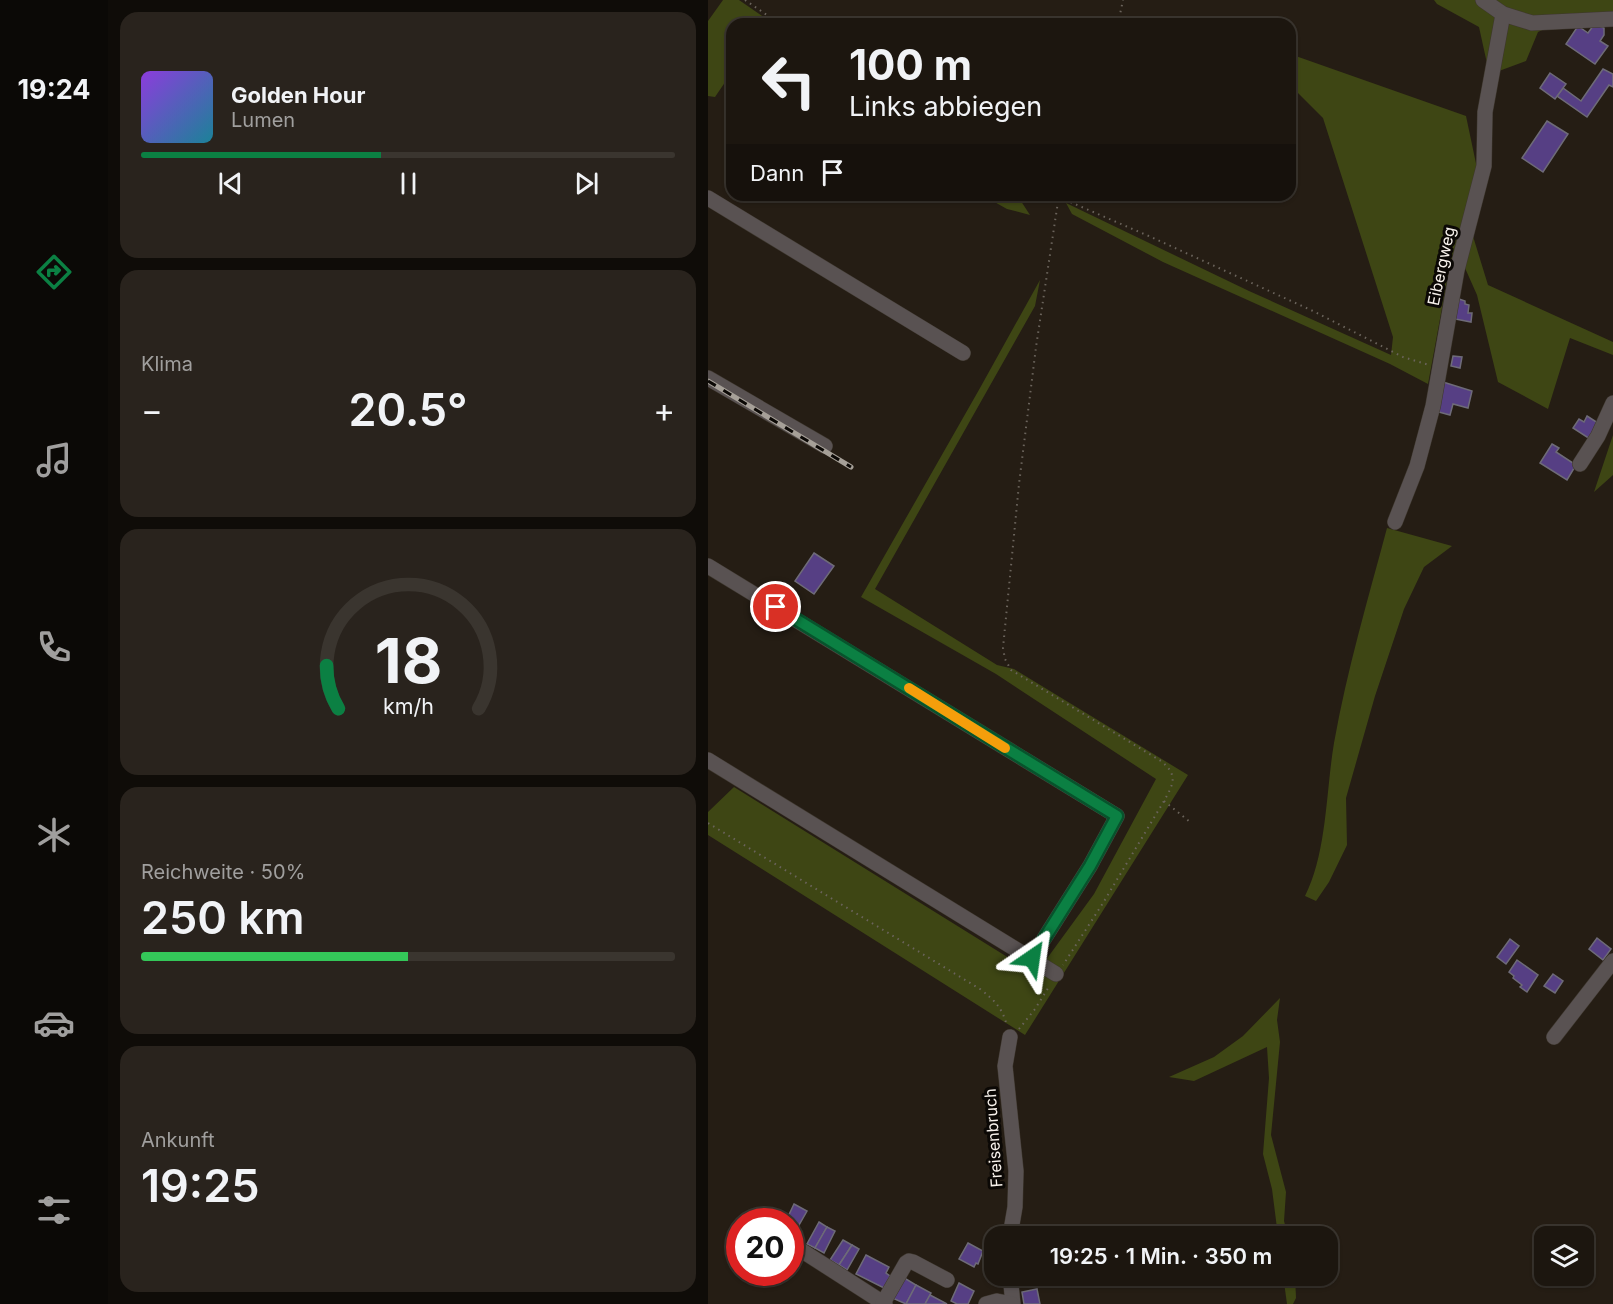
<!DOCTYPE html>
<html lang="de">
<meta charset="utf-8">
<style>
:root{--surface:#1c160f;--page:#29231d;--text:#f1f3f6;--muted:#a09f9e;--line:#3a352f;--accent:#0b8043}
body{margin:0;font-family:Inter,sans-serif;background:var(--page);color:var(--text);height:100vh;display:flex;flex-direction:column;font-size:22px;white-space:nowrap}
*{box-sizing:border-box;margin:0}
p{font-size:20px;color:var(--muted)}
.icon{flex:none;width:33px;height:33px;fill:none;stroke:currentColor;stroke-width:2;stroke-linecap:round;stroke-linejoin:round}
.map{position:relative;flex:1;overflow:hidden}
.details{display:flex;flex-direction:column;gap:12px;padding:12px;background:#0f0c08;width:600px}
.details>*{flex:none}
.top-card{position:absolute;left:18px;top:18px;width:570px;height:183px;border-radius:18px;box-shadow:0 2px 4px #0004,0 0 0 2px var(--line);background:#1c160f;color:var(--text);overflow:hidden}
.tools{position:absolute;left:826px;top:1226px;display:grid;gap:12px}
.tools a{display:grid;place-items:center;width:60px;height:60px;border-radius:12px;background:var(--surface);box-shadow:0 2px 4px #0004,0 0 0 2px var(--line);font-size:30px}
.speed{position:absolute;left:18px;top:1208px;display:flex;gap:12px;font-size:30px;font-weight:700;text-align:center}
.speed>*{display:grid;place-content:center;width:78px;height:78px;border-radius:50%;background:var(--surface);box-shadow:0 2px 4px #0004,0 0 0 2px var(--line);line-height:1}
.speed .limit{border:9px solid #d22;background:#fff;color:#111}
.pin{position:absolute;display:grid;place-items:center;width:51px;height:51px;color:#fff;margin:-26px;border:3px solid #fff;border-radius:50%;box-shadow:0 2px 6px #0007}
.me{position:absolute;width:66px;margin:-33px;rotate:32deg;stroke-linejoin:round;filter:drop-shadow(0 0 4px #0008)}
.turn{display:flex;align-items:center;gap:21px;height:126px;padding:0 24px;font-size:27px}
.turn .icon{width:78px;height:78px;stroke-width:2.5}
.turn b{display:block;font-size:42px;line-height:51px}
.then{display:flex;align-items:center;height:57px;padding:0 24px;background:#0003;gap:12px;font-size:22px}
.big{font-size:45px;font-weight:600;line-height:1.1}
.details .tile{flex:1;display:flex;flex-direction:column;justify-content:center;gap:9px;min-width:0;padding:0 21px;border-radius:18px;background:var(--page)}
.details .dial{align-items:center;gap:0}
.dial svg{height:156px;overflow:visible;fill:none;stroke:var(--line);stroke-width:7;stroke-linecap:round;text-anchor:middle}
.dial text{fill:var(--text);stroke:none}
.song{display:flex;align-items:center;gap:18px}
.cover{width:72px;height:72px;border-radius:9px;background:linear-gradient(135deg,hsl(270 70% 55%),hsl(190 70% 35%))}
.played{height:6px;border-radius:3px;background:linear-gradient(90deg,var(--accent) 45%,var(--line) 45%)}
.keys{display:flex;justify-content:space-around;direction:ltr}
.heat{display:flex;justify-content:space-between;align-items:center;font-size:33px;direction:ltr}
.charge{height:9px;border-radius:4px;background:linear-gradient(90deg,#34c759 50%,var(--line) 0)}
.trip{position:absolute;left:276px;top:1226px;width:354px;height:60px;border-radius:18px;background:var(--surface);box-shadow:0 2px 4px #0004,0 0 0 2px var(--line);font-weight:600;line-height:60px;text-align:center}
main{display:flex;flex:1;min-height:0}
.tabs{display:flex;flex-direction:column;width:108px;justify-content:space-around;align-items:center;background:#0b0906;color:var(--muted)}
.tabs .icon{width:42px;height:42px}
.tabs .active{color:var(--accent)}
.tabs b{font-size:27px;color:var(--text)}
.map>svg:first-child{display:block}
.green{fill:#3e4614}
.building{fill:#563f84;stroke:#6e6b78;stroke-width:1.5}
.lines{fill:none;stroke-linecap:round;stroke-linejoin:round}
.minor-casing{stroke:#3e372e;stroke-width:16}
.path{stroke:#6b645c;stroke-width:2;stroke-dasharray:1.5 4.5;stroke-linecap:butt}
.minor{stroke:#595252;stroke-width:15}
.rail-casing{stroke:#a6a098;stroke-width:5}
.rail{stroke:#0b0805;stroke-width:3;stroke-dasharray:9;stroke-linecap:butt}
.route-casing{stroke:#07532c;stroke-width:15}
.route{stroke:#0b8043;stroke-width:10}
.slow{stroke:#f59e0b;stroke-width:10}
.labels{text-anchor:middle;stroke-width:6;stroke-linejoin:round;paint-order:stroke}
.street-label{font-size:16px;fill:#f8f2ec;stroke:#0b0805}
</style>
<main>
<nav class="tabs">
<b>19:24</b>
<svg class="icon active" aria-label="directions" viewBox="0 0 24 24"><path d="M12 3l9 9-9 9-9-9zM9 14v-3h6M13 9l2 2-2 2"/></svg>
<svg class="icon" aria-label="music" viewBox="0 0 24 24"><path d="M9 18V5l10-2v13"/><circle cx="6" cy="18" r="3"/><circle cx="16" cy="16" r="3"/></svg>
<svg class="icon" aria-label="phone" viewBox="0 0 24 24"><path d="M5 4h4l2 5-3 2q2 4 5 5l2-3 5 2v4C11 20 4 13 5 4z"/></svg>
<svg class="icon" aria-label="climate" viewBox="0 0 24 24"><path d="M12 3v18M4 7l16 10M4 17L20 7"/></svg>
<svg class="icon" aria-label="car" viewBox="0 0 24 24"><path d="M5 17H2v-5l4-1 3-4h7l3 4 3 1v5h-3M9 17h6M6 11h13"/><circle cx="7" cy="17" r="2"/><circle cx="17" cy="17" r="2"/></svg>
<svg class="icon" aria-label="filters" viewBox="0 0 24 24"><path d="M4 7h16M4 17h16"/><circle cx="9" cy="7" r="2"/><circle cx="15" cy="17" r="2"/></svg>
</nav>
<section class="details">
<div class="tile">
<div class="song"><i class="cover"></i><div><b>Golden Hour</b><p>Lumen</p></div></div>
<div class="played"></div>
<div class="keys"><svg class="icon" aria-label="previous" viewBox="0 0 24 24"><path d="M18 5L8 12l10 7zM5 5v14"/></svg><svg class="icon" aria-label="pause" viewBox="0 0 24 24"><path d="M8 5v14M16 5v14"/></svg><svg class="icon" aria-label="next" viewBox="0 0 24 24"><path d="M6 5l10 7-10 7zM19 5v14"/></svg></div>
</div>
<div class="tile"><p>Klima</p>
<div class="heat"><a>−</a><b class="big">20.5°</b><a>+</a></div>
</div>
<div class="tile dial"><svg viewBox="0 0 100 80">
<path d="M14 69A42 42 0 1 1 86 69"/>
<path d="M14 69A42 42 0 0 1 8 47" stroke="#0b8043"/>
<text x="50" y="56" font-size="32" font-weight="700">18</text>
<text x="50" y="72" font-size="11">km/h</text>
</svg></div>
<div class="tile"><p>Reichweite · 50%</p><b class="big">250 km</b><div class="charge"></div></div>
<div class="tile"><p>Ankunft</p><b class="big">19:25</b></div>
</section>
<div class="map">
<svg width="905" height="1304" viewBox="0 0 905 1304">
<rect width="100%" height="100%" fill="#251d14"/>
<g class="green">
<path d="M15 0H31L66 24H24V72L7 97 0 96V21Z"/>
<path d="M726 0H905V22H852L830 32 818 61 791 71 780 68 771 27 729 4Z"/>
<path d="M582 54 758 116 770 173 741 270 720 384 682 364 455 262 364 214 358 203 541 291 683 355 685 337 615 118 582 85Z"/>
<path d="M274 195H309L322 215 299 209Z"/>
<path d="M764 233 780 285 905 342V355L862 338 840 409 790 382 769 295 757 268Z"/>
<path d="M332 280 327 306 167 589 289 665 306 669 480 775 317 1035 0 835V812L26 787 309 963 324 979 386 894 448 779 288 674 153 597 272 388Z"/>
<path d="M905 435V475L886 492Z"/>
<path d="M679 528 744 546 716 567 696 609 667 696 638 798 639 845 621 882 608 901 597 896C619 853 618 790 626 743 639 670 660 599 679 528Z"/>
<path d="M572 998 569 1020 572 1042 563 1135 578 1192 576 1221 580 1236H570L564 1189 555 1154 561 1078 559 1047 486 1081 461 1077 506 1057 535 1036Z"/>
<path d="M575 1275H587L588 1298 585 1304H579Z"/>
</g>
<g class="building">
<path d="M870 26 880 33 885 26H891L896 28V35L892 41 900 46 887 64 858 44Z"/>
<path d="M895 69 905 74V87L901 85 879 117 849 96 855 88 873 101Z"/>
<path d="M842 73 858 84 847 99 832 88Z"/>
<path d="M839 121 860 134 835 172 814 158Z"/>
<path d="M751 299 757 301V304L761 305 760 313H764L763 322 747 319Z"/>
<path d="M745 356 754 357 752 368 743 366Z"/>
<path d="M735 382 764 391 760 408 745 404 742 415 727 411Z"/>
<path d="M879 416 893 425 882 439 865 428 871 419 876 422Z"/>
<path d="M844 444 851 448 848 452 868 465 859 480 832 463Z"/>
<path d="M106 553 126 566 106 594 87 581Z"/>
<path d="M889 938 903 949 895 960 881 949Z"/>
<path d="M802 939 811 946 798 964 789 957Z"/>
<path d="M809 960 830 975 819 992 812 987 814 985 805 978 806 976 801 972Z"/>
<path d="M845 974 855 981 847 993 836 986Z"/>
<path d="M86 1204 99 1211 91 1225 79 1219Z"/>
<path d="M79 1219 91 1225 85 1238 82 1237V1221H78Z"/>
<path d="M111 1222 119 1227 107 1248 99 1244Z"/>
<path d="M119 1227 127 1231 116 1253 107 1248Z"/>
<path d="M135 1240 144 1245 131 1265 122 1260Z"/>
<path d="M260 1243 275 1251 270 1264 268 1263 266 1267 251 1259Z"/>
<path d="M144 1245 151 1249 139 1270 131 1265Z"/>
<path d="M158 1255 181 1267 178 1273 182 1276 176 1288 148 1274Z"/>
<path d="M193 1276 208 1285 198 1304 182 1297Z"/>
<path d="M251 1283 266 1291 260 1304H249L243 1301Z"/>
<path d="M208 1285 223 1293 217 1304H198Z"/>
<path d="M329 1289 332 1304H316L314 1292Z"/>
<path d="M222 1295 239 1304H217Z"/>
</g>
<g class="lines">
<g class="minor-casing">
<g id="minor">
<path d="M775 0 795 14 824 23 905 19"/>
<path d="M0 198 255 353"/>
<path d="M0 378 117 446"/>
<path d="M872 464 890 436 905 403"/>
<path d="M687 522 709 466 725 406 749 270 776 166 777 112 795 14"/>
<path d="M0 566 409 816 382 866 324 958"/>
<path d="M0 760 348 974"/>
<path d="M846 1037 905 961"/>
<path d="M302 1236 307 1207 308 1171 297 1066 302 1037"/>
<path d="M96 1252 177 1304"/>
<path d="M302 1275 305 1304"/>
<path d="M175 1303 198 1263 201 1261 205 1262 239 1280"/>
<path d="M278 1304 289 1301 304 1304"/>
</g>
</g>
<g class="path">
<path d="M37 0 72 24"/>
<path d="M410 24 415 0"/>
<path d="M346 195 443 237 605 311 695 357 721 365"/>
<path d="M351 195 328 347 311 484 295 648 297 659 303 670 453 761C470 775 466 783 456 801L395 903 355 965"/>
<path d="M456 801 482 822"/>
<path d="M0 823 272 989C287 1001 294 1007 299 1026"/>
<path d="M311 1029 327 1009 342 985"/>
</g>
<use href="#minor" class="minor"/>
<g class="rail-casing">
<path id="rail" d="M0 381 143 467"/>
</g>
<use href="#rail" class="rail"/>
</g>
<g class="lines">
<g class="route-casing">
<path id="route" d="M68 607 409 816 382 866 324 958"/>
</g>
<use href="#route" class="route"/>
<path class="slow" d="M201 688 297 748"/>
</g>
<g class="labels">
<g class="street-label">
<text transform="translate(733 266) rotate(-78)" y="6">Eibergweg</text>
<text transform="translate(285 1138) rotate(-94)" y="6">Freisenbruch</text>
</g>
</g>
</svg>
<div class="tools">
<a><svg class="icon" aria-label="layers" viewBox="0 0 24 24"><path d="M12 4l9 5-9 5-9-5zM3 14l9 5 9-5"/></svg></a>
</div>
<div class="speed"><div class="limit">20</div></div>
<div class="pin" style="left:68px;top:607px;background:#d93025"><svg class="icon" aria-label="arrive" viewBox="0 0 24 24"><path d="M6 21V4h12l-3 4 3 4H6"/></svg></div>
<svg class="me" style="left:324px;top:958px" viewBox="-20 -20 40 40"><path d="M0-17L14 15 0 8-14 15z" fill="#0b8043" stroke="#fff" stroke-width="4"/></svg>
<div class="trip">19:25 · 1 Min. · 350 m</div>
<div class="top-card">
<div class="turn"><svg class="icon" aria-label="left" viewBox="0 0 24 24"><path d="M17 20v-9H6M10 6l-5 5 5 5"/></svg><div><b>100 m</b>Links abbiegen</div></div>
<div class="then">Dann<svg class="icon" aria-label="arrive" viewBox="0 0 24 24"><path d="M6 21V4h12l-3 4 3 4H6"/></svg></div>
</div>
</div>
</main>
